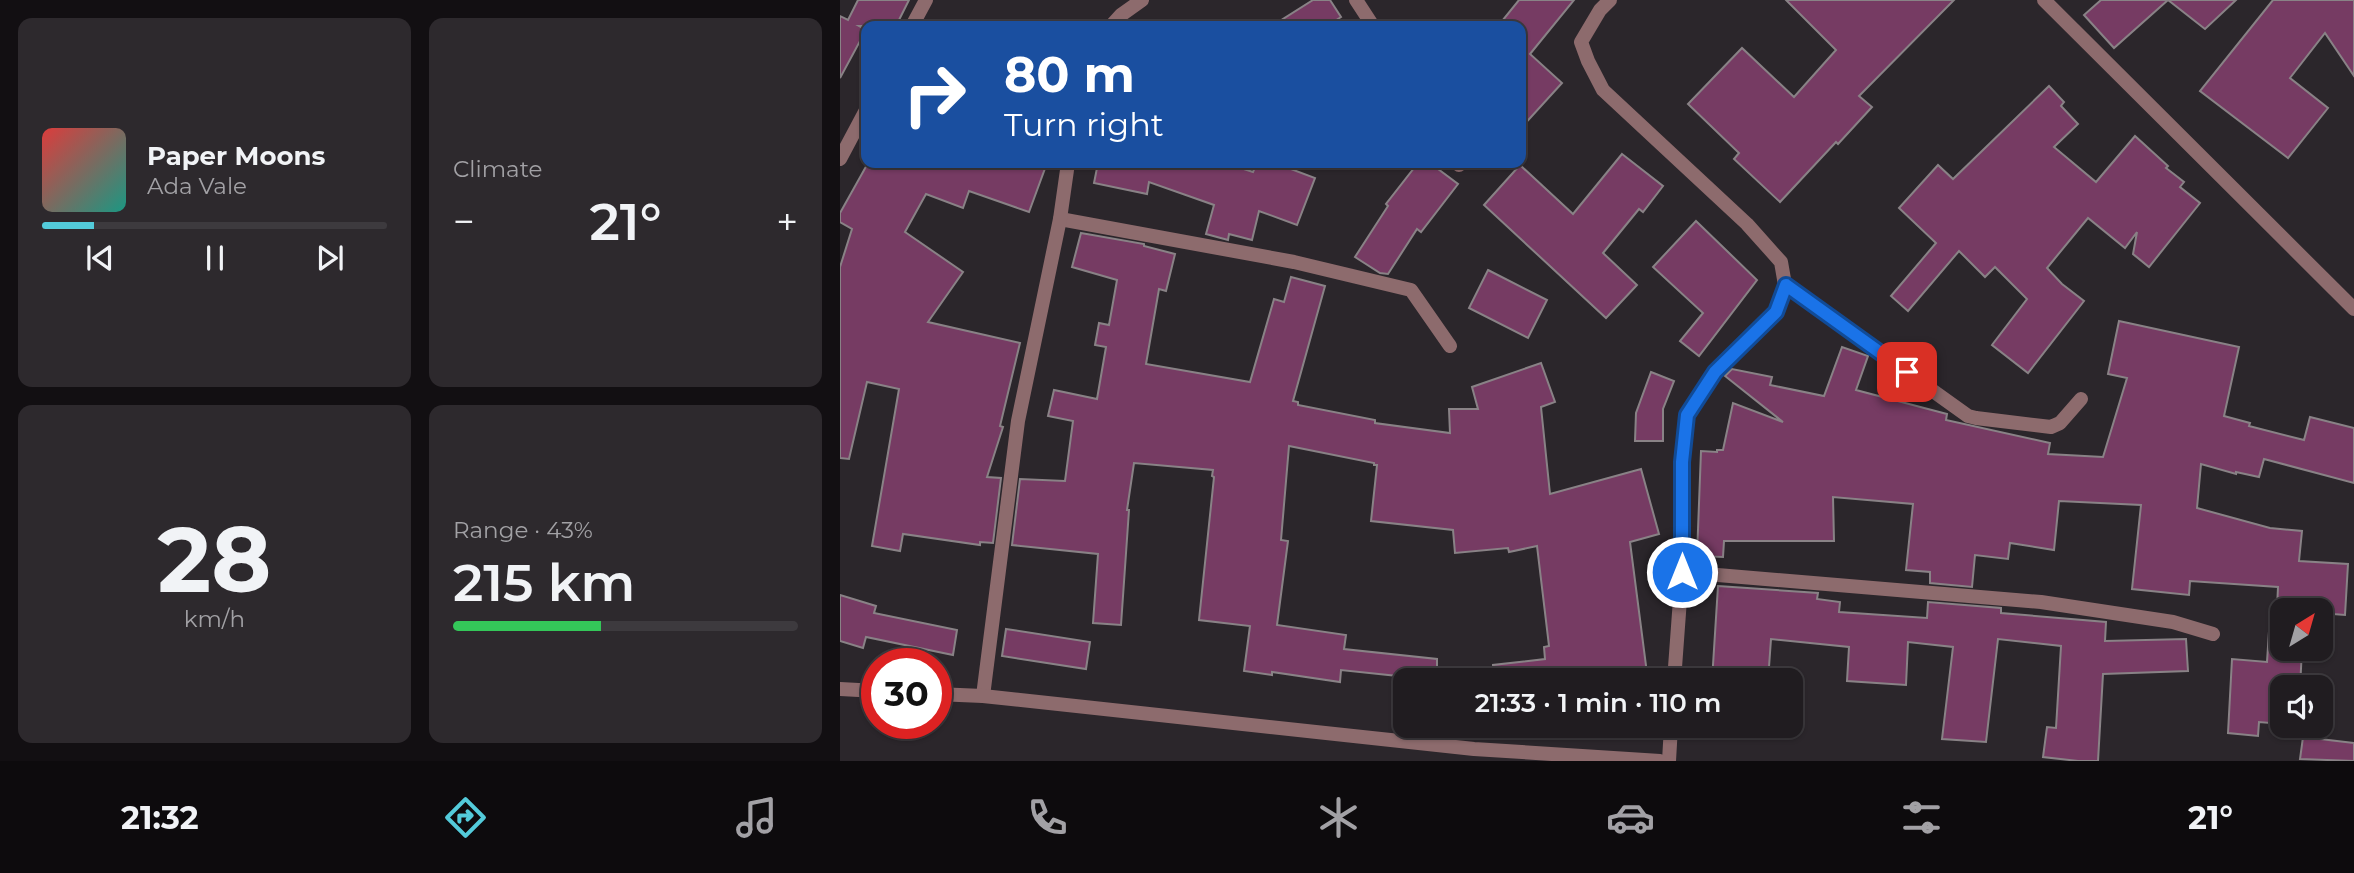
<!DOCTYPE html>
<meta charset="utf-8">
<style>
:root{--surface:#201c20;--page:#2d292d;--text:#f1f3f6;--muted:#a2a1a5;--line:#3d3a3e;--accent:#53cbda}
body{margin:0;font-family:Montserrat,sans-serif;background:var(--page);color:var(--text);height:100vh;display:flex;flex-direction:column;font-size:26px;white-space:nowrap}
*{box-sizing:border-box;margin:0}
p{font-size:23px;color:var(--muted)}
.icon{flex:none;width:38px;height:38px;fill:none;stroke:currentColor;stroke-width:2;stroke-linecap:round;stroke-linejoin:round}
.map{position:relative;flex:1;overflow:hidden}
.panel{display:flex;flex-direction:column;gap:18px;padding:18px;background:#120f12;width:840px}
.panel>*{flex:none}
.top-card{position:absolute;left:21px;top:21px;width:665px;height:147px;border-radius:14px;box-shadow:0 2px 5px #0004,0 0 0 2px var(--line);background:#1a4fa0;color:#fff;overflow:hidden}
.needle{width:46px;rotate:37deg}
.controls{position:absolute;left:1430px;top:598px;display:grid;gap:14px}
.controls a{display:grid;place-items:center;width:63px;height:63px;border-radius:14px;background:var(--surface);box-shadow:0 2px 5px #0004,0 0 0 2px var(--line);font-size:35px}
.speed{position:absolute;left:21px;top:648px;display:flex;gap:14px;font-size:35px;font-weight:700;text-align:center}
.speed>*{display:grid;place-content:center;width:91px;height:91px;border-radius:50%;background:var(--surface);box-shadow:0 2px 5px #0004,0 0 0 2px var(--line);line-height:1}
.speed .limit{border:10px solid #d22;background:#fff;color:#111}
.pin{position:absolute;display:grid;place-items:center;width:60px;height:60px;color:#fff;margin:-30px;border-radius:14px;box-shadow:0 4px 10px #0006}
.me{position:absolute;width:77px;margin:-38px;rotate:0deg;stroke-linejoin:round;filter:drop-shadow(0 0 5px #0008)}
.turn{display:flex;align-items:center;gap:24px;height:147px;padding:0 28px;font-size:32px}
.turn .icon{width:91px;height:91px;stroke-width:2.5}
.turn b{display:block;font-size:49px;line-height:60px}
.big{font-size:52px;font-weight:600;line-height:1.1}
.panel .widget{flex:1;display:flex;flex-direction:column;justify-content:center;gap:10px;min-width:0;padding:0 24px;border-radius:14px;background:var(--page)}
.panel .dial{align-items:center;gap:0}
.dial b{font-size:91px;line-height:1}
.song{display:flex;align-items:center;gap:21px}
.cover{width:84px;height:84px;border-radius:10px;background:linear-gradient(135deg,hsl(0 70% 55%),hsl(170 70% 35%))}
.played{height:7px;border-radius:4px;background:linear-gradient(90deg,var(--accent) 15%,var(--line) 15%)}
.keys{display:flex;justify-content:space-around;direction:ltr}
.heat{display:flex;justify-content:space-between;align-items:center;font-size:38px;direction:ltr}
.charge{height:10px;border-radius:5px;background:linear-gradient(90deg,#34c759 43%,var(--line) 0)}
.panel .tiles{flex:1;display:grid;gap:18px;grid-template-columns:repeat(2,1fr)}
.trip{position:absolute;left:553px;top:668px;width:410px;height:70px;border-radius:14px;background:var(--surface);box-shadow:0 2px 5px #0004,0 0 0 2px var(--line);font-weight:600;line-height:70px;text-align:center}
.tab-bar{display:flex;height:112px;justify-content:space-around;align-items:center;background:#0d0b0d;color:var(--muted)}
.tab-bar .icon{width:49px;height:49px}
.tab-bar .active{color:var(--accent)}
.tab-bar b{font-size:32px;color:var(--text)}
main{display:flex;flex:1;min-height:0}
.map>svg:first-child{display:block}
.building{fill:#763b63;stroke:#898286;stroke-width:2}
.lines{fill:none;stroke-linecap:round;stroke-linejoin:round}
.minor{stroke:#8d6b6d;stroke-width:14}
.tertiary{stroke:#8d6b6d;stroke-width:14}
.route-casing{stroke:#114b97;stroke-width:18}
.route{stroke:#1a73e8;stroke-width:12}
</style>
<main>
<section class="panel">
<div class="tiles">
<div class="widget">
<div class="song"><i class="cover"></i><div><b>Paper Moons</b><p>Ada Vale</p></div></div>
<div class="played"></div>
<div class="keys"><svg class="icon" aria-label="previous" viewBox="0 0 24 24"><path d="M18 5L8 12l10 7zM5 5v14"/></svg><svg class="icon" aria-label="pause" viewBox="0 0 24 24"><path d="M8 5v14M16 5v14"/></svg><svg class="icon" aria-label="next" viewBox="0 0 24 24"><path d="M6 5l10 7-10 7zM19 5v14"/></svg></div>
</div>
<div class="widget"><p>Climate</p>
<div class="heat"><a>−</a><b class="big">21°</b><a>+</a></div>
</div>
<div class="widget dial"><b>28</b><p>km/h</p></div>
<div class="widget"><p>Range · 43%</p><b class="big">215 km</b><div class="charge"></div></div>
</div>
</section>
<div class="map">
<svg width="1514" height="761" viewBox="0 0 1514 761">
<rect width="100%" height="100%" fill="#2b262b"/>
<g class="building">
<path d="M18 0H69L56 26H19L26 30 0 78V16L8 20Z"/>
<path d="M473 0H490L501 17 487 26H432Z"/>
<path d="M679 0H734L690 54 722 83 681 128V26H658Z"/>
<path d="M946 0H1114L1019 96 1032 107 998 144 996 142 940 202 894 159 899 153 848 104 902 48 954 97 996 50Z"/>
<path d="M1261 0H1396L1365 29 1328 0 1274 48 1244 15Z"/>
<path d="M1433 0H1514V76L1485 33 1450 78 1488 108 1448 158 1360 91Z"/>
<path d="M1209 86 1224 102 1221 106 1238 124 1214 147 1256 182 1295 136 1328 166 1326 168 1344 182 1340 187 1360 203 1309 267 1293 254 1297 232 1285 248 1248 218 1207 268 1222 284 1244 301 1188 373 1152 345 1187 299 1155 267 1145 277 1119 251 1068 311 1051 296 1096 243 1059 208 1098 165 1113 179Z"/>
<path d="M782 154 823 186 803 212 799 209 763 253 797 285 766 318 644 205 680 165 733 214Z"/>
<path d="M28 163H207L189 212 129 191 123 208 86 194 65 232 123 272 88 322 180 343 160 426 163 427 147 477 161 478 153 543 140 542V545L63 534 60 551 32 546 59 389 27 382 9 459 0 458V267L12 229 0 222V213Z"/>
<path d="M258 163H385L413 172 417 163H435L475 178 457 225 419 211 412 240 389 234 388 240 366 234 374 205 309 182 307 194 254 183Z"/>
<path d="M578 163H590L618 184 581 232 577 229 548 274 540 273 515 257 548 206 546 204Z"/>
<path d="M856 221 917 280 859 356 840 341 863 313 813 267Z"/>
<path d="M241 233 304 244V246L335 254 326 291 319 289 306 364 410 382 434 299 444 302 451 277 485 286 453 401 458 402V405L535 420V423L610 433 609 409H638L632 387 701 363 715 402 701 407 710 494 801 469 819 534 790 542 808 681H654L653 665 705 659 704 647 709 646 697 546 669 552 668 548 615 553 613 530 531 521 537 465H534V463L449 446 441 540 448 541 437 625 506 635 504 649 597 659V681H568L567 677 501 670 500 682 432 672V675L404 671 410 626 359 620 374 477 372 476 373 470 294 463 287 510H289L281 625 253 623 258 554 172 545 180 479 225 481 233 421 208 416 214 390 257 399 266 347 255 345 259 323 269 325 277 280 232 267Z"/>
<path d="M648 270 707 300 688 338 629 308Z"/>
<path d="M1279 321 1399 347 1384 416 1410 423 1409 426 1464 440 1470 417 1514 428V483L1424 459 1419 477 1396 472V474L1361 464 1357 508 1430 528 1462 531 1459 561 1508 564 1505 615 1480 613V611H1442V649H1462L1460 688H1442V724L1419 722 1418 736 1388 733 1392 659 1427 662 1429 631 1436 629 1438 587 1350 581 1349 595 1292 589 1301 505 1219 501 1214 550 1170 543 1168 559 1135 555 1132 587 1090 583V572L1066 570 1073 504 993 497 994 541H884L883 557 857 556 861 451 877 452V450H883L893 403 943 422 885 376 892 369 932 377 930 385 984 396 1002 347 1028 356 1016 390 1107 414 1106 420 1210 443 1208 454 1263 457 1287 378 1268 374Z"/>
<path d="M811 372 834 381 823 409V441H795L796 413Z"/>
<path d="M878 586 978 593 977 599 1000 602 999 612 1087 618 1088 602 1161 608V613L1266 622 1265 641 1346 639 1348 671 1263 674 1258 761H1238L1203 757 1207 727 1216 728 1221 646 1158 639 1146 742 1102 739 1113 647 1068 642 1066 685 1007 681 1009 647 931 639 928 681H872Z"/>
<path d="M0 595 36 606 34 613 117 630 113 655 26 637 23 648 0 641Z"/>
<path d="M166 629 250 642 246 669 162 656Z"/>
<path d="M1463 737 1514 743V761L1460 759Z"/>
</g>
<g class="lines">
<g class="minor">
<path d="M516 0 533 26"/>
<path d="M770 0 760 10 741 42 748 61 763 90 907 224 941 262 945 285 936 312 875 372 847 416 842 462V572L834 681"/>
<path d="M1204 0 1514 309"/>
<path d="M72 26 86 0"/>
<path d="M271 26 281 15 302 0"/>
<path d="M0 159 26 110"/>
<path d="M617 163 619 165"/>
<path d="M220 219 454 262 571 290 610 346"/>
<path d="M945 285 1128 416 1136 418 1211 427 1220 423 1241 399"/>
<path d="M842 572 1201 602 1333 622 1373 634"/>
<path d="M143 696 178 421 220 219 228 163"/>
<path d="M829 761 831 726"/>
</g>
<g class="tertiary">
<path d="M0 689 37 691"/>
<path d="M96 694 143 696 634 749 820 761"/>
</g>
</g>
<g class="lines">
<g class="route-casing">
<path id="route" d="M842 572V462L847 415 875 372 936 312 946 285 1067 372"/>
</g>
<use href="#route" class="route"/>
</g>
</svg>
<div class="controls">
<a><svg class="needle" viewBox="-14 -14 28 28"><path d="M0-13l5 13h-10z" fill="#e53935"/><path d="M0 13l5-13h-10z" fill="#a2a1a5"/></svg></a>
<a><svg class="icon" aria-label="sound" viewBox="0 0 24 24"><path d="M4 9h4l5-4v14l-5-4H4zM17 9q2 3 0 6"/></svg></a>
</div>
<div class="speed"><div class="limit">30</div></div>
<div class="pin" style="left:1067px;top:372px;background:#d93025"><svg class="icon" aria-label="arrive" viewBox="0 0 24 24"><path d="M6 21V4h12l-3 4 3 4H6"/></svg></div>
<svg class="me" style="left:842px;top:572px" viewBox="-20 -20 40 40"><circle r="17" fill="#1a73e8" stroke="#fff" stroke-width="3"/><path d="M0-11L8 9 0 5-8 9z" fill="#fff"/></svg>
<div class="trip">21:33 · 1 min · 110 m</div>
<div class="top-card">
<div class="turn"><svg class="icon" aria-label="right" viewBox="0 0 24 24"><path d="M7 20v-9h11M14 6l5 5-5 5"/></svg><div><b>80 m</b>Turn right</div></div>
</div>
</div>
</main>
<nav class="tab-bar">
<b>21:32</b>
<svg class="icon active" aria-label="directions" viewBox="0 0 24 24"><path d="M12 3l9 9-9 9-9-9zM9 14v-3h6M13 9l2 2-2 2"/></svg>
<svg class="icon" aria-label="music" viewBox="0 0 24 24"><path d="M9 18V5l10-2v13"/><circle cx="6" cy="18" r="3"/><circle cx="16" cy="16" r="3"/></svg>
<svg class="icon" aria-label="phone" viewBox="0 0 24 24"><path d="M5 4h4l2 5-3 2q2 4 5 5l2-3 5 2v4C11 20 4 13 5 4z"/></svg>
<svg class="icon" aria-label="climate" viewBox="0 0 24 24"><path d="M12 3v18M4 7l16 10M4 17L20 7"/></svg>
<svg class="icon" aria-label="car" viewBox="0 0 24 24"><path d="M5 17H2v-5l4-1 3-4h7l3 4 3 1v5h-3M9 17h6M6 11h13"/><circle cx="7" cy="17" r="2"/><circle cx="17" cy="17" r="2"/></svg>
<svg class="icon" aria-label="filters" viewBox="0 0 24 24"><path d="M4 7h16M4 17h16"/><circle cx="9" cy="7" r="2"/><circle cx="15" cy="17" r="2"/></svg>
<b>21°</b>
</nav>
